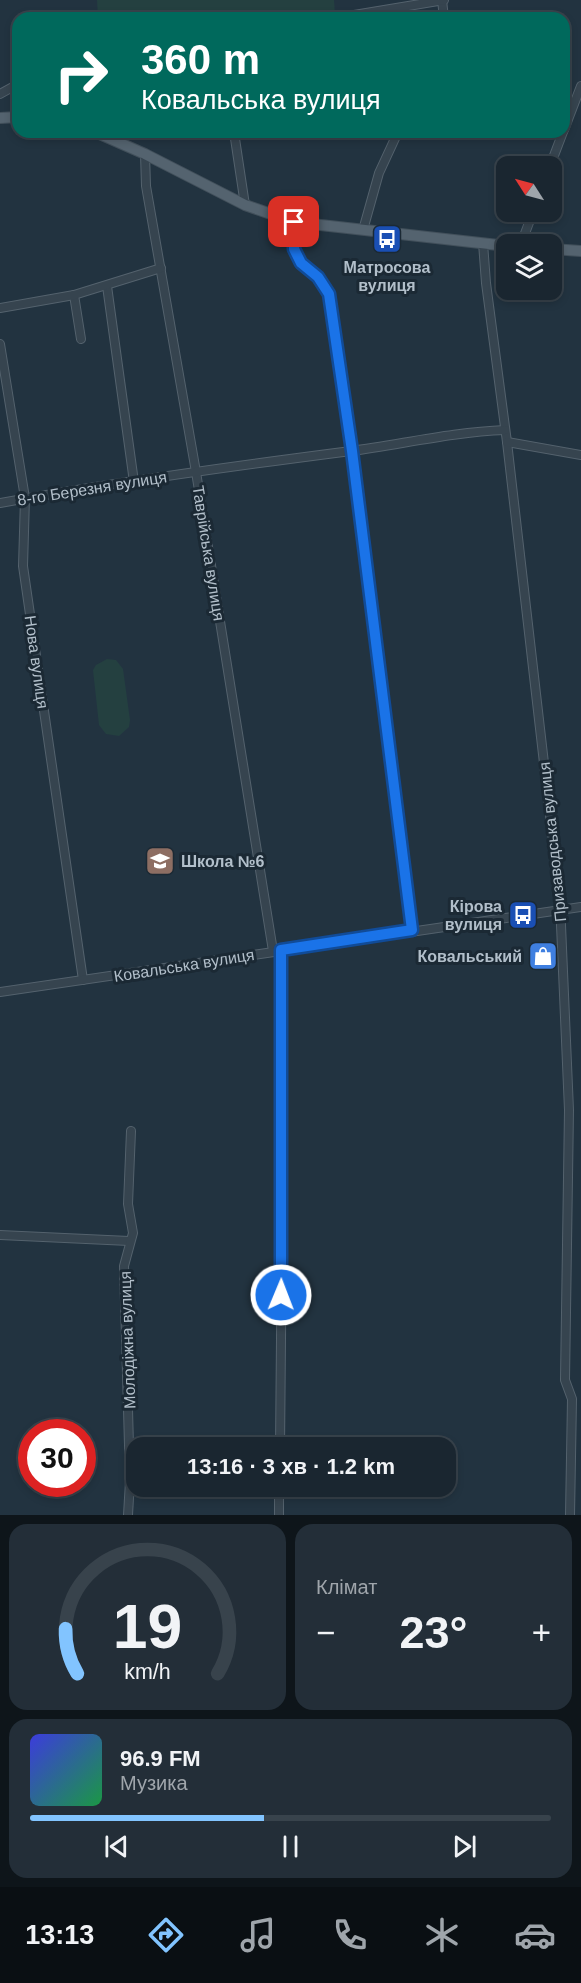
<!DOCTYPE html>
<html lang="uk">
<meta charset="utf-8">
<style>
:root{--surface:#1a2630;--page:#232e38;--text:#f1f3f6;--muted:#9fa5ab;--line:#38434c;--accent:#82c4ff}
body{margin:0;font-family:Arial,sans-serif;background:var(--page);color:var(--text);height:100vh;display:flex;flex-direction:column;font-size:22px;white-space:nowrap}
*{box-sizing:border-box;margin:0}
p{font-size:20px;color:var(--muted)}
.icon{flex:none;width:33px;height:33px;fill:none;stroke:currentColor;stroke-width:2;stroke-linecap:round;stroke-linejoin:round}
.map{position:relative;height:1515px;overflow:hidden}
.panel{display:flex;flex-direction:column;gap:9px;padding:9px;background:#0e151a;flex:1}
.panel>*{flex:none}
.hud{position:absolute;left:12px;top:12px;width:558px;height:126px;border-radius:18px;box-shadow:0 3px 9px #0003,0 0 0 2px var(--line);background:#00695c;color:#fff;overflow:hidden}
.needle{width:39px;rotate:306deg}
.controls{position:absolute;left:496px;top:156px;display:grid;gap:12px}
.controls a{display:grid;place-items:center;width:66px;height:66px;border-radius:12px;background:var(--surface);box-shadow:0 3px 9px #0003,0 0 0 2px var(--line);font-size:30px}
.speed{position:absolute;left:18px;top:1419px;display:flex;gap:12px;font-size:30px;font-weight:700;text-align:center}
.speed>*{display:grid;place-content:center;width:78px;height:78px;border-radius:50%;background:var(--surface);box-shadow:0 3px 9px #0003,0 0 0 2px var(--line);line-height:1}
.speed .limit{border:9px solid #d22;background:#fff;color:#111}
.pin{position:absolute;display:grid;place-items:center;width:51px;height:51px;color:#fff;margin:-26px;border-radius:12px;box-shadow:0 3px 9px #0006}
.me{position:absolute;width:66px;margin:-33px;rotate:1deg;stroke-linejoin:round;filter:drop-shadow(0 0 4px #0008)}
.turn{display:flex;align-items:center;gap:21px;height:126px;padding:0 30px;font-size:27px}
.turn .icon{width:78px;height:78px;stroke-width:2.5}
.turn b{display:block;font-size:42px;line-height:51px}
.big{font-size:45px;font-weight:700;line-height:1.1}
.panel .card{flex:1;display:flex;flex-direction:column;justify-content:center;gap:9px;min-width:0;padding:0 21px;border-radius:18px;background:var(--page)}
.panel .dial{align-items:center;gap:0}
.dial svg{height:156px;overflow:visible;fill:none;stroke:var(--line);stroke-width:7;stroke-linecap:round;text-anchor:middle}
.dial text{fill:var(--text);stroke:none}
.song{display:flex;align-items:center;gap:18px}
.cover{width:72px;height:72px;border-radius:9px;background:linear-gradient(135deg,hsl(240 70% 55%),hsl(140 70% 35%))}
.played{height:6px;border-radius:3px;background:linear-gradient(90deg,var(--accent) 45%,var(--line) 45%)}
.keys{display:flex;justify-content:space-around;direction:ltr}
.heat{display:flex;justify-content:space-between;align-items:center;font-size:33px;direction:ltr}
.panel .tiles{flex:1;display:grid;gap:9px;grid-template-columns:1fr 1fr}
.card:last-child{grid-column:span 2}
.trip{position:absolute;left:126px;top:1437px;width:330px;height:60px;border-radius:18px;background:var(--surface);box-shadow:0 3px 9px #0003,0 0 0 2px var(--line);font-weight:700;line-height:60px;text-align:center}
.tab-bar{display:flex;height:96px;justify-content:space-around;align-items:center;background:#0a0f13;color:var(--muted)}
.tab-bar .icon{width:42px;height:42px}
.tab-bar .selected{color:var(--accent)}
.tab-bar b{font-size:27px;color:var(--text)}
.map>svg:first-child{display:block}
.green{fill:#244040}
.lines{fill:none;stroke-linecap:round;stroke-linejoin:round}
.minor-casing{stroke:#54626d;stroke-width:10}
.major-casing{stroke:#42505b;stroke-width:12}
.minor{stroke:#36444f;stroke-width:8}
.major{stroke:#54636f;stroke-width:10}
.route-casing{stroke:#114b97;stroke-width:15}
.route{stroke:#1a73e8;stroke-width:10}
.labels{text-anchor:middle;stroke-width:6;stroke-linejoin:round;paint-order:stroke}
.poi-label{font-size:16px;font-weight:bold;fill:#b2bfca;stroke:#1b2934;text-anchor:end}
.street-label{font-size:16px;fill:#b2bfca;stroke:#1b2934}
</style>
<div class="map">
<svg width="581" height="1515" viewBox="0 0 581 1515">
<rect width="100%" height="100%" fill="#223340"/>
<g class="green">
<path d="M97 0H334L335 14 312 18H98Z"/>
<path d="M107 659 116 660 123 669 130 720 129 727 119 736 106 734 99 725 93 670 96 665Z"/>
</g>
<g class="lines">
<g class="minor-casing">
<g id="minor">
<path d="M442 0 444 18"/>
<path d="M336 18 444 0"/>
<path d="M0 94 18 84"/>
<path d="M564 130 581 86"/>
<path d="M234 132 245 205"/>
<path d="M145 154 146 186 196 472 273 951"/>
<path d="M550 166 563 132"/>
<path d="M294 222V249L301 263 318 277 329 294 352 451 412 930"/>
<path d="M363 230 379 173 398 132"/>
<path d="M483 243 486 283 507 442 560 902 569 1110 565 1380 572 1399 570 1515"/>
<path d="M521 244 533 212"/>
<path d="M107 286 134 482"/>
<path d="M74 295 81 339"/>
<path d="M0 308 74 295 161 268"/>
<path d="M0 344 25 498 23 566 83 980"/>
<path d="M507 442 581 455"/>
<path d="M0 503C117 482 234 466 351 451 403 444 453 432 505 430"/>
<path d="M0 992 581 907"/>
<path d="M0 1235 129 1241"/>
<path d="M280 1448 282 1230 281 950"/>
<path d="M128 1515 130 1481 124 1266 133 1233 128 1204 131 1131"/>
<path d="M279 1515V1486"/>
</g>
</g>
<g class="major-casing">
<g id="major">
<path d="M0 118 18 117"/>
<path d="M95 132 145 154 245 205 294 222 507 246"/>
<path d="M552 249 581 251"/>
</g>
</g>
<use href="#minor" class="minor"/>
<use href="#major" class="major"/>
</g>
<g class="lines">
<g class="route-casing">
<path id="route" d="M281 1295V950L412 930 352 451 329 294 318 277 301 263 294 249V222"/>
</g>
<use href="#route" class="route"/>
</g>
<defs>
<g id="bus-square" transform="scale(1.5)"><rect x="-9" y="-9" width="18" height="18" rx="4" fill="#1a4fb4" stroke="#1b2934"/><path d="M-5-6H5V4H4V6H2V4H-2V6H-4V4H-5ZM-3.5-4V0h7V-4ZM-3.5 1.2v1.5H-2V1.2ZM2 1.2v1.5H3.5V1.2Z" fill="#fff"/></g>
<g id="school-square" transform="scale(1.5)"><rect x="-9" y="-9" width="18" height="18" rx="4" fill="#8d6e63" stroke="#1b2934"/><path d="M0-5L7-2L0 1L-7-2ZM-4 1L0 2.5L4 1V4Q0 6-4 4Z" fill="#fff"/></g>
<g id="shop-square" transform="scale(1.5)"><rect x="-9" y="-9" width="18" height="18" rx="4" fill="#3f7fe0" stroke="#1b2934"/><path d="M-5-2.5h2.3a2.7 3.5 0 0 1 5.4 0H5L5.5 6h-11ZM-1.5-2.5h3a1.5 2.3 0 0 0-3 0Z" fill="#fff"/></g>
</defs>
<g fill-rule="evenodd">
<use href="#bus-square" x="387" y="239"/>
<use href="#school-square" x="160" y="861"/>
<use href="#bus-square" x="523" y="915"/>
<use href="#shop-square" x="543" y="956"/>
</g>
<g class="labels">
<g class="poi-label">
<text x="387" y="273" text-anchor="middle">Матросова<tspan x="387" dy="18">вулиця</tspan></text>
<text x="181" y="867" text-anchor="start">Школа №6</text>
<text x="502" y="912">Кірова<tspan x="502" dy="18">вулиця</tspan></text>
<text x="522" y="962">Ковальський</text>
</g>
<g class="street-label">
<text transform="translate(92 488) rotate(-9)" y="6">8-го Березня вулиця</text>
<text transform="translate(209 553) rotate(81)" y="6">Таврійська вулиця</text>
<text transform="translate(37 662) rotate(82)" y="6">Нова вулиця</text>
<text transform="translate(552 842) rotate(-96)" y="6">Призаводська вулиця</text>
<text transform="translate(184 965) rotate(-9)" y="6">Ковальська вулиця</text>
<text transform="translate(127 1340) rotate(-92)" y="6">Молодіжна вулиця</text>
</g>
</g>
</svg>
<div class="controls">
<a><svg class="needle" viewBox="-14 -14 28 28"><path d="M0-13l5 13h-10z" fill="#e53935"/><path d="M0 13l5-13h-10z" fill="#9fa5ab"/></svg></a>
<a><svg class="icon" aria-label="layers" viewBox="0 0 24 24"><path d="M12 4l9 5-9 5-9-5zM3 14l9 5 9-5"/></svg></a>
</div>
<div class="speed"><div class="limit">30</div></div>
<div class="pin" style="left:294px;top:222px;background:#d93025"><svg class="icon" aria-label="arrive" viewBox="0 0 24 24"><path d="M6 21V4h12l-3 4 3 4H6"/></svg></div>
<svg class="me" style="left:281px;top:1295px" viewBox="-20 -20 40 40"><circle r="17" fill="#1a73e8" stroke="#fff" stroke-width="3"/><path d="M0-11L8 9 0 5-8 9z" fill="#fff"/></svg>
<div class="trip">13:16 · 3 хв · 1.2 km</div>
<div class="hud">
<div class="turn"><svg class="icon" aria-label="right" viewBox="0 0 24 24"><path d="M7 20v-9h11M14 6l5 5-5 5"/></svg><div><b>360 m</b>Ковальська вулиця</div></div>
</div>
</div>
<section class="panel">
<div class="tiles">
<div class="card dial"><svg viewBox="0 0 100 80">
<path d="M14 69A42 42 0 1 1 86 69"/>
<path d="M14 69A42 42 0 0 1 8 46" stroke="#82c4ff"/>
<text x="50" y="56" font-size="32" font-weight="700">19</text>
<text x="50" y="72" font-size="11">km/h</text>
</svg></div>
<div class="card"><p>Клімат</p>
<div class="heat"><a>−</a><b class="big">23°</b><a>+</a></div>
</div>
<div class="card">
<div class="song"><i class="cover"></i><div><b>96.9 FM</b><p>Музика</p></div></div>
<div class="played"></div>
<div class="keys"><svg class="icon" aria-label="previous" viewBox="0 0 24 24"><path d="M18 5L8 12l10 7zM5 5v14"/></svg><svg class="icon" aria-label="pause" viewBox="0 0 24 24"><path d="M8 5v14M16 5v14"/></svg><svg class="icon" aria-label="next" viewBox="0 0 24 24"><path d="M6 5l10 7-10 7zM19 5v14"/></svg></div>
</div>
</div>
</section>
<nav class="tab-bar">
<b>13:13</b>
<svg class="icon selected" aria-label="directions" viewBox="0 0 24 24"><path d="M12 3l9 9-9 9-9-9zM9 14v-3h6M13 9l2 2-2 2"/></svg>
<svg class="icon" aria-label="music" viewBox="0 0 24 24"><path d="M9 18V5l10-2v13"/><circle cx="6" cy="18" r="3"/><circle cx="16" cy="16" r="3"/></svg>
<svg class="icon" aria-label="phone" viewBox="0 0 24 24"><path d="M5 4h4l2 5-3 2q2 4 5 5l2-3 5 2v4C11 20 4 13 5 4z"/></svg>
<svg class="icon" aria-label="climate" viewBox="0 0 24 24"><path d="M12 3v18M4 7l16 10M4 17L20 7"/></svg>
<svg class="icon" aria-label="car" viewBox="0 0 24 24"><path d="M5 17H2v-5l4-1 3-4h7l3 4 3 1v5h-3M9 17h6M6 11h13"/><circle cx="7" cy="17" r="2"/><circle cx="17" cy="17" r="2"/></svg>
</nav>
